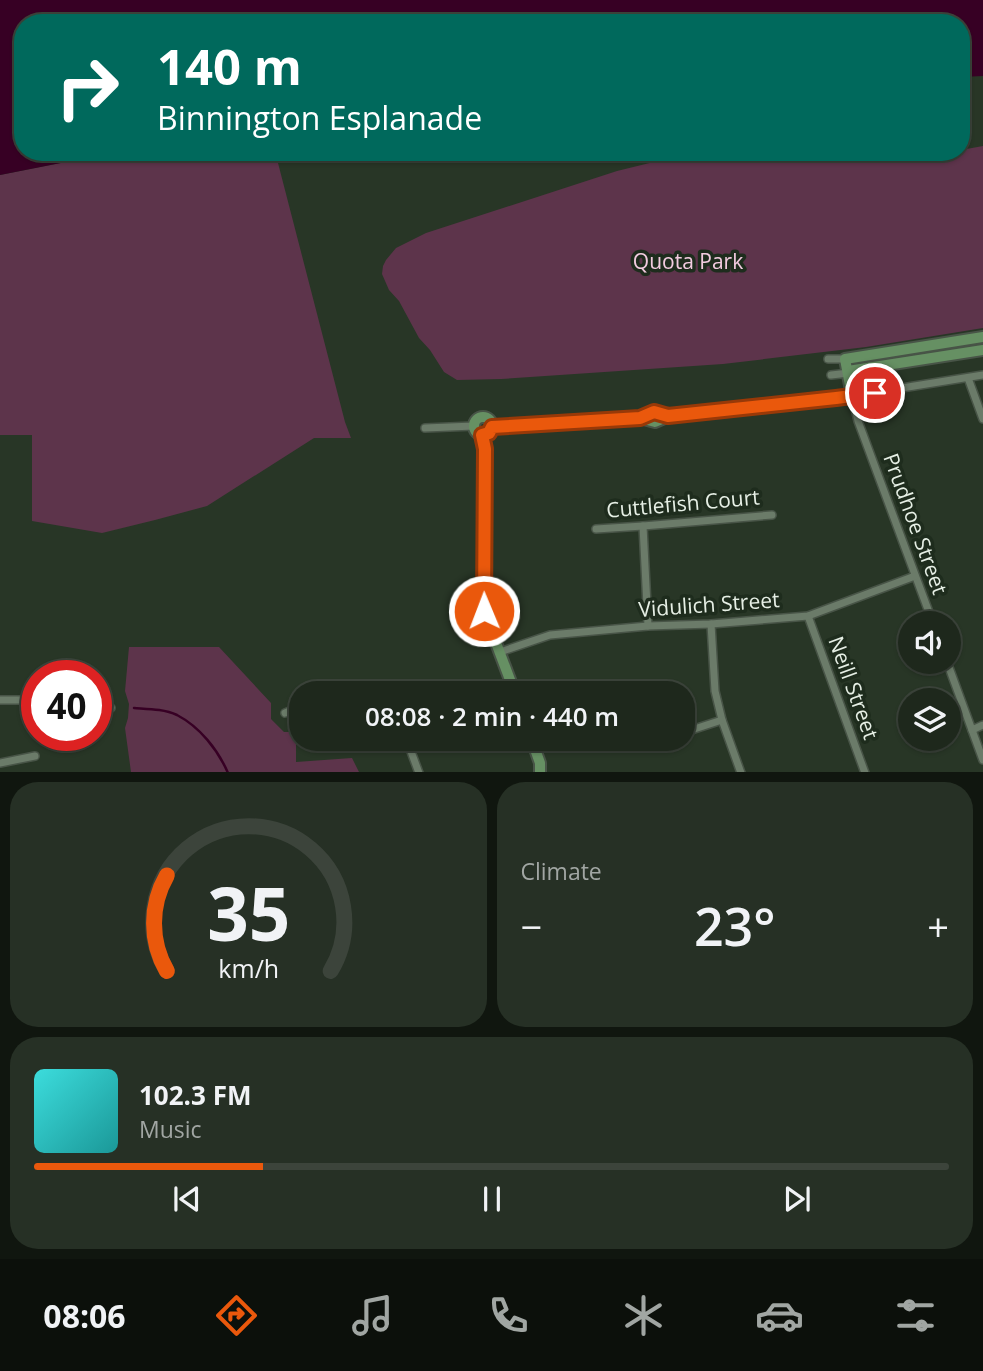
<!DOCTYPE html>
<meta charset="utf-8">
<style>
:root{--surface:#1e281c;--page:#263025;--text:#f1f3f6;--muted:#a1a6a3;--line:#3c443b;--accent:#ea580c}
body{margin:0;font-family:"Open Sans",sans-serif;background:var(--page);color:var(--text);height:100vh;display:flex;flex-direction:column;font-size:26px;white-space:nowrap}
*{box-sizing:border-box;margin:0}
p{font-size:23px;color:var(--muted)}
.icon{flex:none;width:38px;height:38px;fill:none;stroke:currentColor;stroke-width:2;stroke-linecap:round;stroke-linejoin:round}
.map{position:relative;height:772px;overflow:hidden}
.details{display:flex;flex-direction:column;gap:10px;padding:10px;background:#10160f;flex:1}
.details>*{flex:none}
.top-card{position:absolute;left:14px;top:14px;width:956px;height:147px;border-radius:28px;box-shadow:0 2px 5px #0004,0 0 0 2px var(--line);background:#00695c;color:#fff;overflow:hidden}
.controls{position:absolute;left:898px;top:611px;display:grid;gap:14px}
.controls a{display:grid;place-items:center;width:63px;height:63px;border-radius:50%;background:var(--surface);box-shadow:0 2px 5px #0004,0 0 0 2px var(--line);font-size:35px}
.speed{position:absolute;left:21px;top:660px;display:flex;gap:14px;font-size:35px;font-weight:700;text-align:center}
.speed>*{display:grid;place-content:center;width:91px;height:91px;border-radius:50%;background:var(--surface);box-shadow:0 2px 5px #0004,0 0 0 2px var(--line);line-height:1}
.speed .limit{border:10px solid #d22;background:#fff;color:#111}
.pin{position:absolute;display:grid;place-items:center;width:60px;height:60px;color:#fff;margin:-30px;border:4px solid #fff;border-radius:50%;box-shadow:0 2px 7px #0007}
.me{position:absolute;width:77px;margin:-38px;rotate:359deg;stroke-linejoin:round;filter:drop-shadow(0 0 5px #0008)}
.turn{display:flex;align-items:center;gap:24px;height:147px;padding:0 28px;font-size:32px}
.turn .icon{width:91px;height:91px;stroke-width:2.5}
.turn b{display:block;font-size:49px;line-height:60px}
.big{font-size:52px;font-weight:600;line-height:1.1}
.details .tile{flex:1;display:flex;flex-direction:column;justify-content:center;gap:10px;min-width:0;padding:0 24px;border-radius:28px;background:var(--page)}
.details .dial{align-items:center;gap:0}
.dial svg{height:182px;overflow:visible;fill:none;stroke:var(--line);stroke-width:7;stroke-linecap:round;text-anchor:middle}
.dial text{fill:var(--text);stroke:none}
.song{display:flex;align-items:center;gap:21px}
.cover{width:84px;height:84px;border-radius:10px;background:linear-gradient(135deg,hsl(180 70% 55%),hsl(180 70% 35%))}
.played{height:7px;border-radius:4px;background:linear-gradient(90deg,var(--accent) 25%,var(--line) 25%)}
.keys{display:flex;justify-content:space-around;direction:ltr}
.heat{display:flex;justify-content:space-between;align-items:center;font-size:38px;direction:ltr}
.details .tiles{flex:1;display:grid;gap:10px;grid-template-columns:1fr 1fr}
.tile:last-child{grid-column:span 2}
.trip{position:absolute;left:289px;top:681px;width:406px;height:70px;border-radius:28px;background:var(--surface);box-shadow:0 2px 5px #0004,0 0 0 2px var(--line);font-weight:600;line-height:70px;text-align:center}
.menu{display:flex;height:112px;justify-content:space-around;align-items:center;background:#0c100b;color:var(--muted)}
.menu .icon{width:49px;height:49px}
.menu .active{color:var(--accent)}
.menu b{font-size:32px;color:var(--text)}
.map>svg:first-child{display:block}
.green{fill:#5d344b}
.water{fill:#370024}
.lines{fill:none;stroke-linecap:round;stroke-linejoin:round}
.stream{stroke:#370024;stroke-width:2.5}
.street-casing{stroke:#485447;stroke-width:10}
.secondary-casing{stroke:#485447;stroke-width:14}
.street{stroke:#6b7b69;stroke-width:7}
.secondary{stroke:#669063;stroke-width:10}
.route-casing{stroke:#983908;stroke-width:18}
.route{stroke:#ea580c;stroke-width:12}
.labels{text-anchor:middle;stroke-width:7;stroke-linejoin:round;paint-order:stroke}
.park-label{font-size:21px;fill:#f3cbe0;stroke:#1e2c1d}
.street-label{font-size:21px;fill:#e6efe5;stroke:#1e2c1d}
</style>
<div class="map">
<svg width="983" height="773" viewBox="0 0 983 773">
<rect width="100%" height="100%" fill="#283626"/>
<g class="green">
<path d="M983 146V328L866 347 723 364 501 379 457 380 444 372 430 350 419 338 399 301 389 290 382 274 383 266 386 260 396 248 426 233 617 171 670 158 712 155 742 156 749 159 758 157 809 160H849L961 152V150Z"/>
<path d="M116 152H177L278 163 345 422 351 438H314L207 506 155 520 102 533 32 521V435H0V175Z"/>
<path d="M129 647H219L271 703V719L284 732H296V762L352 758 359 772H131L125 728 128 718 129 704 125 691Z"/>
</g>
<path class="water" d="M0 0H983V76L961 77V23H23V152H116L0 175Z"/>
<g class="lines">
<path class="stream" d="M134 708C148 709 164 709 177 715 200 727 218 750 228 773"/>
<g class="street-casing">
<g id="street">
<path d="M828 359H845"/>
<path d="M831 375 849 373"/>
<path d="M968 378 983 419"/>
<path d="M425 428 474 426"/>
<path d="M643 526 648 626"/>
<path d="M596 529 643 526 772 515"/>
<path d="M808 616 865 773"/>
<path d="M933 623 858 421 852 396 983 375"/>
<path d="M711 624 715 691 722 720 741 773"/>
<path d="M500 652 550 635 648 626 711 624 808 616 915 576"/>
<path d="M947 662 983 760"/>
<path d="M0 700H37"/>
<path d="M96 704 111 708"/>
<path d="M285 713 301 706"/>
<path d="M972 730 983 725"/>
<path d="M682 733 722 720"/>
<path d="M406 738 419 773"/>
<path d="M650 745 668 738"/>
<path d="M0 763 35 756"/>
</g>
</g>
<g class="secondary-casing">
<g id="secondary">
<path d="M848 371 983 350"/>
<circle cx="483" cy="426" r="9"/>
<path d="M640 418 654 412 669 416 852 396 845 359 983 337"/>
<path d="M492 427 640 418 655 422 669 416"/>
<path d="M483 435 485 449 484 611 515 693"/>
<path d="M531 738 540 763V773"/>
</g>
</g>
<use href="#street" class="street"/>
<use href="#secondary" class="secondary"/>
</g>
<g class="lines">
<g class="route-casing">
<path id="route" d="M484 611 485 449 482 435 489 433 492 427 640 418 654 412 668 416 836 398 875 393"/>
</g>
<use href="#route" class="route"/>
</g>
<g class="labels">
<g class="park-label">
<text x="688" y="269">Quota Park</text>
</g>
<g class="street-label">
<text transform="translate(683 504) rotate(-5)" y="7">Cuttlefish Court</text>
<text transform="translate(915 524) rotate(70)" y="7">Prudhoe Street</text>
<text transform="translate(709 605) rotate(-4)" y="7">Vidulich Street</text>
<text transform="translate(853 688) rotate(70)" y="7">Neill Street</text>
</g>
</g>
</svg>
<div class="controls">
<a><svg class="icon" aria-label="sound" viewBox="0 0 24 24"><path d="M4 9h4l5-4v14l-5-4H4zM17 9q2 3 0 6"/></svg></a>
<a><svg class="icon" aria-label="layers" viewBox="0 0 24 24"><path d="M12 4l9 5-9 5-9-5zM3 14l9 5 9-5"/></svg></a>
</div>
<div class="speed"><div class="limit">40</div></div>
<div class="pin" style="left:875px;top:393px;background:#d93025"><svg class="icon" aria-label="arrive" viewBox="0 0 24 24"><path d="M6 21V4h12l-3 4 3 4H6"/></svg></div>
<svg class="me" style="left:484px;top:611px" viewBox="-20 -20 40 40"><circle r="17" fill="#ea580c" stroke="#fff" stroke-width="3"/><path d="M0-11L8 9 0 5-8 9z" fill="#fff"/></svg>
<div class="trip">08:08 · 2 min · 440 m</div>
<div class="top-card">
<div class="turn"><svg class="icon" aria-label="right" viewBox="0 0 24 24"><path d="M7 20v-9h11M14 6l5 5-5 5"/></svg><div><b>140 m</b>Binnington Esplanade</div></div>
</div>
</div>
<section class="details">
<div class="tiles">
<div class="tile dial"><svg viewBox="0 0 100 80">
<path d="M14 69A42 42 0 1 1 86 69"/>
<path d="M14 69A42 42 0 0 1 14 27" stroke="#ea580c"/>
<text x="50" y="56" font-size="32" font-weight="700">35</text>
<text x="50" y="72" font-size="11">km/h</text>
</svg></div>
<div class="tile"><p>Climate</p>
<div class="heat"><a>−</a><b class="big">23°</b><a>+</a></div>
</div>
<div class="tile">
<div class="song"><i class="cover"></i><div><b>102.3 FM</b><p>Music</p></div></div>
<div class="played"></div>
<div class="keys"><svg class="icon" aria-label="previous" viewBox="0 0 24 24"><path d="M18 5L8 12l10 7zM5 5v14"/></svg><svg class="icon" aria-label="pause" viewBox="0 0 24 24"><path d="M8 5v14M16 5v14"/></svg><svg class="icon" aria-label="next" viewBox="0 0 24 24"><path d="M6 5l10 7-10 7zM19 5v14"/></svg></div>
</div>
</div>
</section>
<nav class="menu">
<b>08:06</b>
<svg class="icon active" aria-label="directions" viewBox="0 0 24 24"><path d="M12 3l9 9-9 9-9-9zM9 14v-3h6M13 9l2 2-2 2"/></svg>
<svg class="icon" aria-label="music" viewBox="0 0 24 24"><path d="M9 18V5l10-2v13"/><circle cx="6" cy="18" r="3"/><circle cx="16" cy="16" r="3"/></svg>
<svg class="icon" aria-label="phone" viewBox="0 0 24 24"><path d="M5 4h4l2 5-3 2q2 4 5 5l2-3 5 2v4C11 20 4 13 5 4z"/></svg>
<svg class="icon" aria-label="climate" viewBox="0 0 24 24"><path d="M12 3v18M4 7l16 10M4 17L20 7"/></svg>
<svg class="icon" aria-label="car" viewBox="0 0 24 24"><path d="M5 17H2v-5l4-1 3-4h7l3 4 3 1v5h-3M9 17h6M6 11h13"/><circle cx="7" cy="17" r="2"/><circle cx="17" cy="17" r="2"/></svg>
<svg class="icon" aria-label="filters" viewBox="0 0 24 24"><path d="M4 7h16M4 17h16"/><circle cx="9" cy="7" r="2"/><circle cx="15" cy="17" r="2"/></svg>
</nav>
